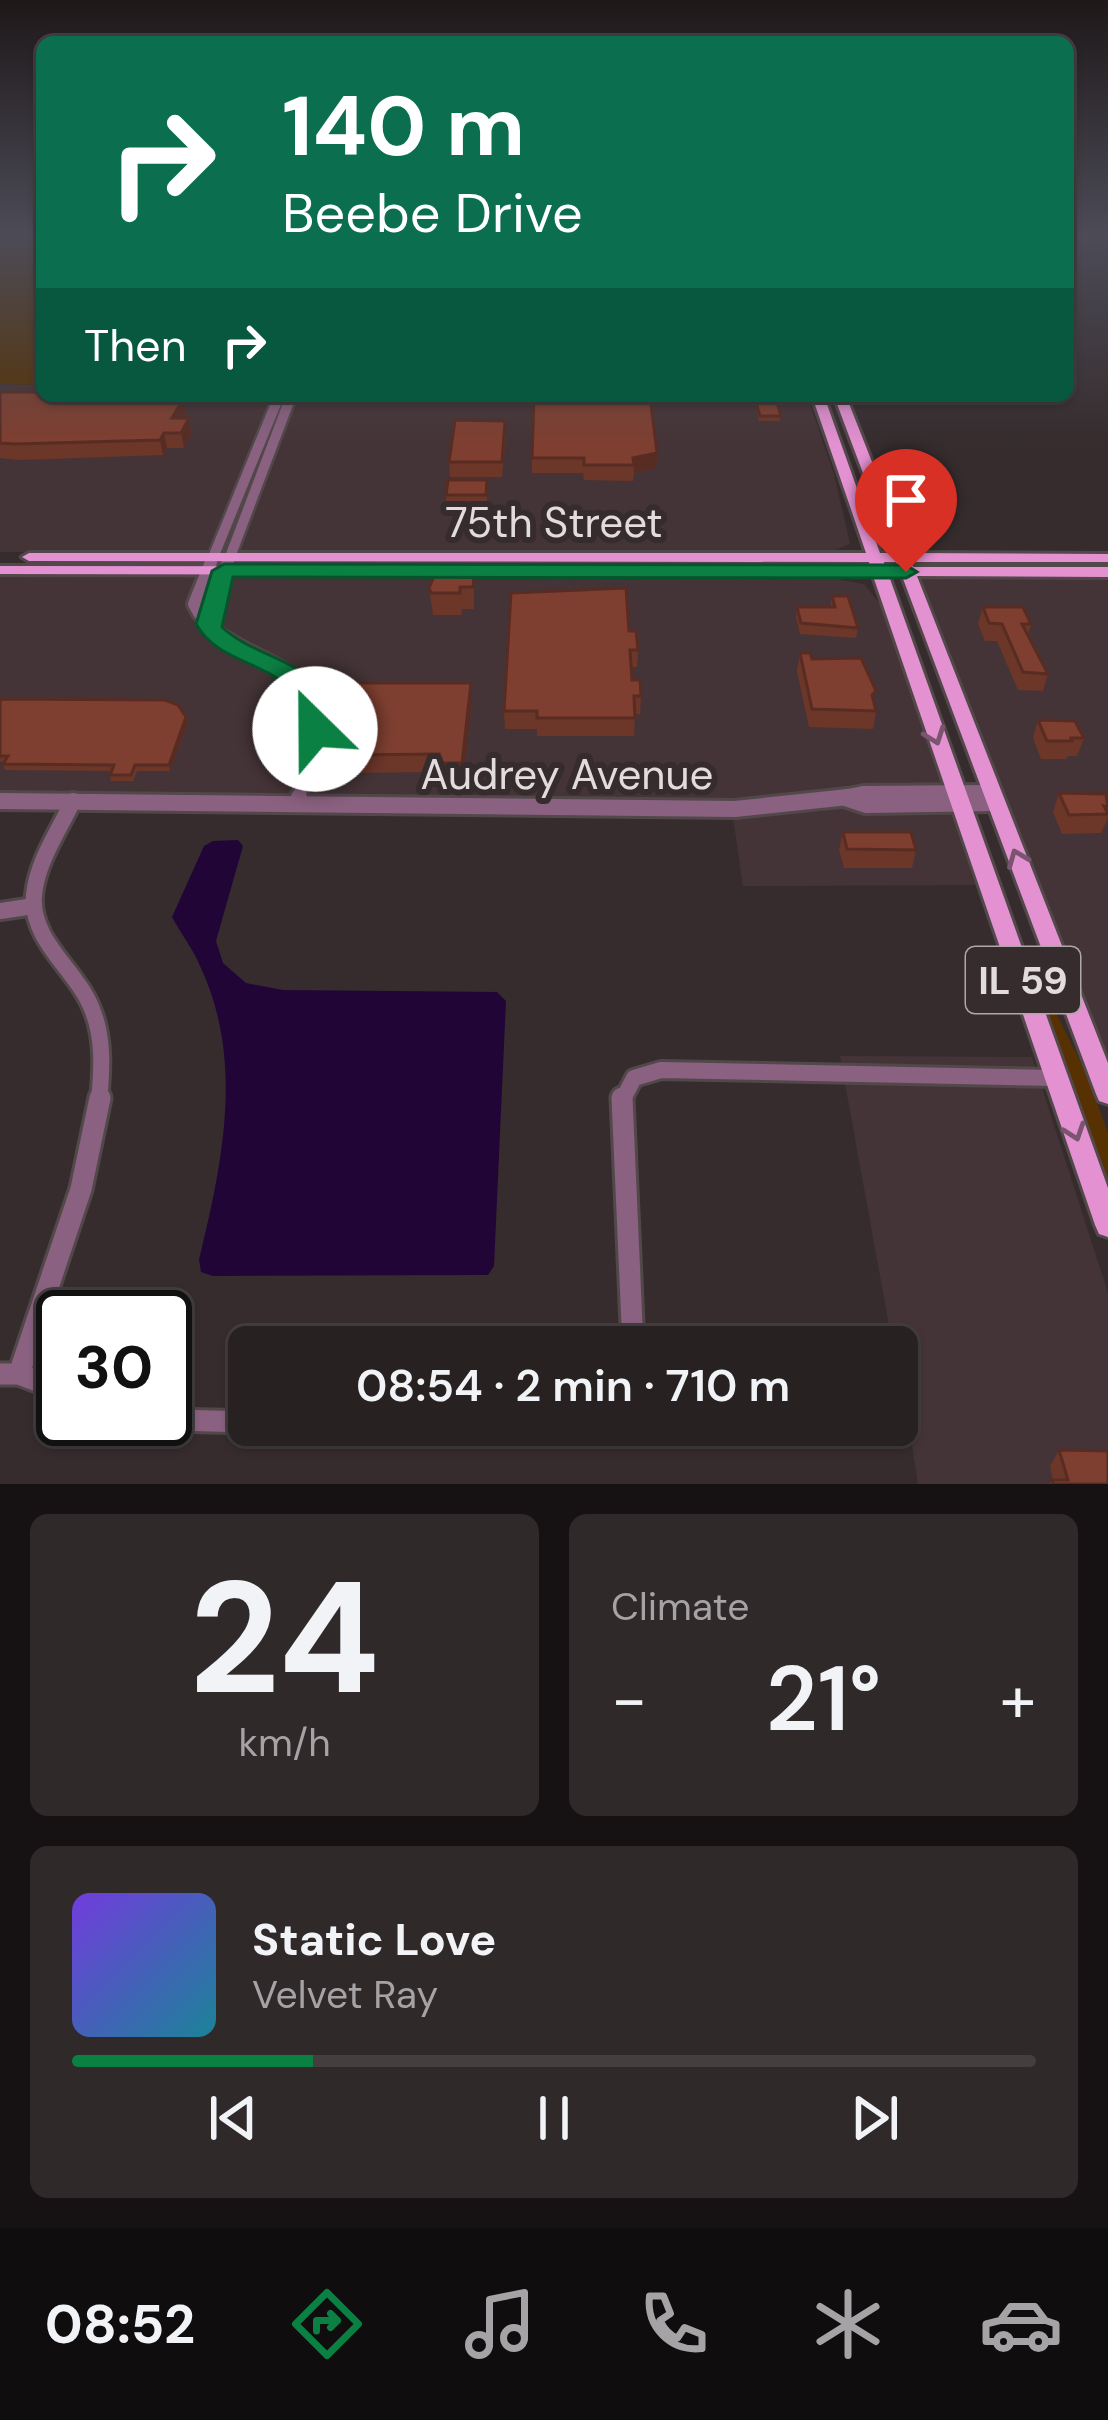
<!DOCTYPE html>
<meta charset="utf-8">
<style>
:root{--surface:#282122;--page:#30292a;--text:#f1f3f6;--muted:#a5a3a5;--line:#443e40;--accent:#0b8043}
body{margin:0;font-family:"DM Sans",sans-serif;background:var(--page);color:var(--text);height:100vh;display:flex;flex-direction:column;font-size:45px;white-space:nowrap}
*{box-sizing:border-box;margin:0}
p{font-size:39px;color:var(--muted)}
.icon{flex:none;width:66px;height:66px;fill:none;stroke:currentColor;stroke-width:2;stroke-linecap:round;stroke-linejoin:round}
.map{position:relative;height:1484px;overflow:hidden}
.details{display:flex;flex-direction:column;gap:30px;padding:30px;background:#161213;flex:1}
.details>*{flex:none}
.guide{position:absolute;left:36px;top:36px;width:1038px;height:366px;border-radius:18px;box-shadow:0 3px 9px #0004,0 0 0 3px var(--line);background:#0b6e4f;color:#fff;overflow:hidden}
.speed{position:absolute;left:36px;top:1290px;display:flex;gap:24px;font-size:60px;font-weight:700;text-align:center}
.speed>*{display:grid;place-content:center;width:156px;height:156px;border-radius:50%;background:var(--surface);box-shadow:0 3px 9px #0004,0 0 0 3px var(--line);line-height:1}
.speed .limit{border:6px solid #111;border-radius:18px;background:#fff;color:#111}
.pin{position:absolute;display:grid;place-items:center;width:102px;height:102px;color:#fff;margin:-123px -51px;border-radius:50% 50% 50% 0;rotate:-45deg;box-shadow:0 0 12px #0007}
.pin .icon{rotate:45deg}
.me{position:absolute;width:132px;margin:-66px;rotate:337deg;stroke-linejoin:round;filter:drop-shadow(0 0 9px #0008)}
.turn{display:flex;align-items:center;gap:42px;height:252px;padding:0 48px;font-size:54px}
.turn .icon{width:156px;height:156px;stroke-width:2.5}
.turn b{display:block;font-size:84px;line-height:102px}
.then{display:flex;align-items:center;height:114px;padding:0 48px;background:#0003;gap:24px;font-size:45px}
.big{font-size:90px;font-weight:600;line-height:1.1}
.details .widget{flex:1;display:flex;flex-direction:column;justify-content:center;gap:18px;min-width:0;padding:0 42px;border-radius:18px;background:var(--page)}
.details .dial{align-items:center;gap:0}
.dial b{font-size:156px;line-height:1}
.song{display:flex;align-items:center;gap:36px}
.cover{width:144px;height:144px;border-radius:18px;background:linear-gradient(135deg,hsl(260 70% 55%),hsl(190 70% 35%))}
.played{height:12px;border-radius:6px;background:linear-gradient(90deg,var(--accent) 25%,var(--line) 25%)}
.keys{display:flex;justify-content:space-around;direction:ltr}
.heat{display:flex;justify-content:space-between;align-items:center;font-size:66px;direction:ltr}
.details .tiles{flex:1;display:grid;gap:30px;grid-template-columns:1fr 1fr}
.widget:last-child{grid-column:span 2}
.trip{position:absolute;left:228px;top:1326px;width:690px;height:120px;border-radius:18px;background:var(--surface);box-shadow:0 3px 9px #0004,0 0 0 3px var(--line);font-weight:600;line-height:120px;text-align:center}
.tab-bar{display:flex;height:192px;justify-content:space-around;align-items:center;background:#100d0e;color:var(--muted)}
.tab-bar .icon{width:84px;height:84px}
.tab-bar .selected{color:var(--accent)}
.tab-bar b{font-size:54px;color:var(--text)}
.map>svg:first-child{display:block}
.built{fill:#453437}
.green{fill:#573102}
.water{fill:#220537}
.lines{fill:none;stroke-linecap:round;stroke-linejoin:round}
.minor-far3-casing{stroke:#52484a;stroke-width:15}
.minor-far2-casing{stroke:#52484a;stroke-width:18}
.minor-far1-casing{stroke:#52484a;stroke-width:22}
.minor-casing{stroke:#52484a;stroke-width:27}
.major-casing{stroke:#52484a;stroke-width:6}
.minor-far3{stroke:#8a6180;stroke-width:10}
.minor-far2{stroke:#8a6180;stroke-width:12}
.minor-far1{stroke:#8a6180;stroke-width:16}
.minor{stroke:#8a6180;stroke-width:21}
.major{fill:#e391d1;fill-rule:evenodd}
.wall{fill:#6c3629}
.shaded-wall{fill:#582c22}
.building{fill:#7e3f30;stroke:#582c22;stroke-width:3}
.oneway{stroke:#7b546f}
.route{fill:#0b8043;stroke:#07532c;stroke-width:3}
.labels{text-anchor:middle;stroke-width:12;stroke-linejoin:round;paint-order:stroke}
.shield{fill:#362c2e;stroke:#afa7a8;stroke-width:3}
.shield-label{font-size:39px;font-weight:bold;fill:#e3dcdd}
.street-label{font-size:42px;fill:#e3dcdd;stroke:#362c2e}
</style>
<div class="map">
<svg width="1108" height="1484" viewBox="0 0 1108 1484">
<rect width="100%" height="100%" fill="#362c2e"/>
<g class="built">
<path d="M0 384 42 385V396H807L834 474 850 544 824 554 0 552Z"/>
<path d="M0 575 837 579 864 584 881 605 975 885 743 886 733 817 0 808Z"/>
<path d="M916 575H1108V1066Z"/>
<path d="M840 1056 1032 1057 1108 1293V1484H918L897 1347H893Z"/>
</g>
<g class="green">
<path d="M0 236H42V385L0 384Z"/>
<path d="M526 561 847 562 853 564 530 569 250 565Z"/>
<path d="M1027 955 1085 1071 1108 1133V1181Z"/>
</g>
<path class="water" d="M238 840 243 846 216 941 223 963 246 983 283 990 497 992 506 1001 494 1266 488 1275 213 1276 201 1272 199 1260C222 1164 245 1061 200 966 193 949 181 934 172 917L204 846 213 841Z"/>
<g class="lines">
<g class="minor-far3-casing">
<g id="minor-far3">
<path d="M210 565 279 396"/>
<path d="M227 565 291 396"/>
</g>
</g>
<g class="minor-far2-casing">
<g id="minor-far2">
<path d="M211 562 194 604C221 663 318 654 316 725 315 750 305 776 298 800"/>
<path d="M209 624 228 562"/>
<path d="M845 798 851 800"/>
<path d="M824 800 864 792 991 791"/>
</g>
</g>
<g class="minor-far1-casing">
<g id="minor-far1">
<path d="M845 798 866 805 995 803"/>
<path d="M0 801 735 809 848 797"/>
<path d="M73 801C59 830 37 862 34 895 30 941 77 970 92 1009 104 1038 102 1070 99 1101"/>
<path d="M298 802 299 797"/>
<path d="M0 911 34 906"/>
<path d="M622 1101 634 1078 661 1070 1056 1078"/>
</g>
</g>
<g class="minor-casing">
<g id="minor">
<path d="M622 1098 633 1347"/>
<path d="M0 1374H19L63 1391"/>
<path d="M19 1374 81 1189 100 1098"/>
<path d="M138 1419 249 1422"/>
</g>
</g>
<g class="major-casing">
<path id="major" d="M812 396H824L880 553H893L834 396H846L908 553 1108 554V562H911L913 567H1108V577L917 576 1108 1063V1104L1099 1101 1096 1094 902 576H889L1108 1188V1237L1099 1234 1095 1225 873 576 0 574V566L870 567 869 562 29 561 22 557 29 553H866ZM884 562H896L898 567H885Z"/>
</g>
<use href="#minor-far3" class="minor-far3"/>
<use href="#minor-far2" class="minor-far2"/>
<use href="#minor-far1" class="minor-far1"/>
<use href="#minor" class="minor"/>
<use href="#major" class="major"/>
</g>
<g class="wall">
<path d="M0 392 42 396 184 398 186 412 183 418H189L191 433 184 448H167L163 455 20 460 0 458Z"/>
<path d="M753 396H775L781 416 780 421H759Z"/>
<path d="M506 435 502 477H450L449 462Z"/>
<path d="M657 453 656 468 634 473 633 481 584 480 583 473H532V458Z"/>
<path d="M487 480V510H447L446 495Z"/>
<path d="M474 575V609H462L461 615H433L429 588Z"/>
<path d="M832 596 858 628 856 638 800 634 796 617 797 607H830Z"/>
<path d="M983 607 1031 624 1028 635 1048 674 1043 691 1018 690 997 641H985L978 624Z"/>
<path d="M629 631 638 650 637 667H631L632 680 641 696 640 714H635L634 736H537V729H505L504 711Z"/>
<path d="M800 653 812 659 874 701 876 711 873 729 809 727 797 671Z"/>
<path d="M0 699 186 717 188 723 170 771H137L133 781H111L110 775 112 771 5 770 3 764 5 762H0Z"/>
<path d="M472 701 463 781H439L438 772 345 773 343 755Z"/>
<path d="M1038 720 1084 738 1077 756H1068L1066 759H1041L1033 738Z"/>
<path d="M1059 793 1108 798V818L1101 833 1062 834 1053 812Z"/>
<path d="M843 832 916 850 912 868H844L839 850Z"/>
<path d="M1059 1450 1108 1484H1049L1053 1480 1050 1466Z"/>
</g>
<g class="shaded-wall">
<path d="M184 398 186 412 175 433 172 418Z"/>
<path d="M189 418 191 433 184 448 181 433Z"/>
<path d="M164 433 167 448 163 455 160 440Z"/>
<path d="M657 453 656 468 634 473 633 458Z"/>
<path d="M471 683 472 701 463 781 462 763Z"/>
<path d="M186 717 188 723 170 771 169 765Z"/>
</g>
<g class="building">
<path d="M0 392H42V396L184 398 172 418H189L181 433H164L160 440 15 444 0 443Z"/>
<path d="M534 396H650L657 453 633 458 634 465H584V458H532Z"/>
<path d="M754 396H775L781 416H760Z"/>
<path d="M455 420 505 421 502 462H449Z"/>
<path d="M448 480H487L486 495H446Z"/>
<path d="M435 574 474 575 473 587H460V593H431L429 588Z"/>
<path d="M626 588 629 631H636L638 650H630L632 680H640L641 696H634L635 718H537V711H504L511 593Z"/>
<path d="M832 596H848L858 628 801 623 797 607H835Z"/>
<path d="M983 607H1023L1031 624H1022L1048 674 1023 672 1002 624 989 623Z"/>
<path d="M800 653H810L812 659 861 658 876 691 872 695 876 711 812 709Z"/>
<path d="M358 683H471L462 763H438L439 754 343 755Z"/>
<path d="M0 699 165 700 178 705 186 717 169 765H135L131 775H110L114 765 3 764 8 756H0Z"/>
<path d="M1038 720 1075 721 1084 738H1071L1072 741H1047Z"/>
<path d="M1059 793 1106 794 1108 807 1104 806 1108 814 1069 815Z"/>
<path d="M843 832H911L916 850 847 849Z"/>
<path d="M1059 1450 1108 1451V1484H1053L1052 1480H1068Z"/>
</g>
<defs><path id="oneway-chevron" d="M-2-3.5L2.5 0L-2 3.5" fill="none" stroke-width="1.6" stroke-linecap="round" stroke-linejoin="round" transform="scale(3)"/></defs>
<g class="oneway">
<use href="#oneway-chevron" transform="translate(935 736) rotate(70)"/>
<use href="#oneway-chevron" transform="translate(1017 858) rotate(-112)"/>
<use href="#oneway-chevron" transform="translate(1075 1132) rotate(71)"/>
</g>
<linearGradient id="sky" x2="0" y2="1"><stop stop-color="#1e1819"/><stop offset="0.53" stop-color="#4c4b57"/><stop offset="1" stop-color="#4c4b57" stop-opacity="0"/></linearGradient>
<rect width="1108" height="444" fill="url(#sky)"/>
<path class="route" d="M224 564 906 565 917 572 906 578 233 577 222 627C261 664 328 657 328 729L315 737 302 729C302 657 224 675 196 624L212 571Z"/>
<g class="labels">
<rect class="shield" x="966" y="947" width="114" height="66" rx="9"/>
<g class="shield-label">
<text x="1023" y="994">IL 59</text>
</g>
<g class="street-label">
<text x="554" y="537">75th Street</text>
<text x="567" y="789">Audrey Avenue</text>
</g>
</g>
</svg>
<div class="speed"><div class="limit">30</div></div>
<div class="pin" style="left:906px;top:572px;background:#d93025"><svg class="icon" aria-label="arrive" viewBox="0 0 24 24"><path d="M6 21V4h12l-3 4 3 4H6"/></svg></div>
<svg class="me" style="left:315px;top:729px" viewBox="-20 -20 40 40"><circle r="19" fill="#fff"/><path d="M0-13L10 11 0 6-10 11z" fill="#0b8043"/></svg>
<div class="trip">08:54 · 2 min · 710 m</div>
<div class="guide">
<div class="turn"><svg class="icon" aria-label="right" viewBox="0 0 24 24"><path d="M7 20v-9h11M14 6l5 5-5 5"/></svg><div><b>140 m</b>Beebe Drive</div></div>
<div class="then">Then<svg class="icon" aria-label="right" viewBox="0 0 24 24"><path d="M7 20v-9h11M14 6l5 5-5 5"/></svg></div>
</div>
</div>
<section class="details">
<div class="tiles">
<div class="widget dial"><b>24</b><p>km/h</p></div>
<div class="widget"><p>Climate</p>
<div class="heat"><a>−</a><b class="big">21°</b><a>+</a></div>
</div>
<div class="widget">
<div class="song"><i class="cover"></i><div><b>Static Love</b><p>Velvet Ray</p></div></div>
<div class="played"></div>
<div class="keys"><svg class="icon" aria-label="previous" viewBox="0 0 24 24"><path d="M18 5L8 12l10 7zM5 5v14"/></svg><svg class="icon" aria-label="pause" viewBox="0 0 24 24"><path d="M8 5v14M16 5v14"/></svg><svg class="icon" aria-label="next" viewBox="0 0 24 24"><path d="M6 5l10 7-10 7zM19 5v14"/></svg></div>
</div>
</div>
</section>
<nav class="tab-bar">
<b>08:52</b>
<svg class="icon selected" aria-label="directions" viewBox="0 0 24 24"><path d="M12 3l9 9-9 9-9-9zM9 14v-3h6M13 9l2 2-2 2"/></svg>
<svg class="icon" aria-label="music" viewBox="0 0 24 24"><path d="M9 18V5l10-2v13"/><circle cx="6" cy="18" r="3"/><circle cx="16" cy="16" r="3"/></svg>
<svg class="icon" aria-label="phone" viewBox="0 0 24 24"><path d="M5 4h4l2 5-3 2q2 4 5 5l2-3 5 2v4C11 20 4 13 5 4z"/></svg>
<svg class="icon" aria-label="climate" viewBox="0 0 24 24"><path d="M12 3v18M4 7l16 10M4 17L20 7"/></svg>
<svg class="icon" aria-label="car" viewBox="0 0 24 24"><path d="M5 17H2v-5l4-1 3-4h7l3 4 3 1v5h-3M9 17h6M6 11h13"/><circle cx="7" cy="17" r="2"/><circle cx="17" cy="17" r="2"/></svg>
</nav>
